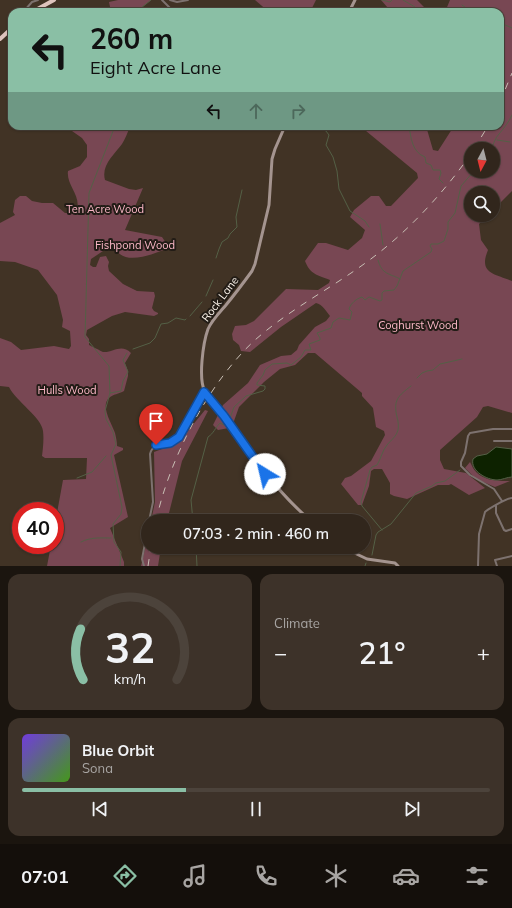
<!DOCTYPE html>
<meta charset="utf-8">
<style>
:root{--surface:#31261c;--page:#3d3229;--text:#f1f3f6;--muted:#a8a5a3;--line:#4c433b;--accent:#8abfa5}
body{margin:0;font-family:Mulish,sans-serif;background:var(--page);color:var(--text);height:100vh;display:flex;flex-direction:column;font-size:15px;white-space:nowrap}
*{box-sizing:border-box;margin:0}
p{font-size:13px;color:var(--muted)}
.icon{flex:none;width:22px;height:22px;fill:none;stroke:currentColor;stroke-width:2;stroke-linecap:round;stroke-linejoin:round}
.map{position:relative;height:566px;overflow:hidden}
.panel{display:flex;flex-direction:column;gap:8px;padding:8px;background:#1b150f;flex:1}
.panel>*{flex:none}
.banner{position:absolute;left:8px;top:8px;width:496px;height:122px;border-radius:12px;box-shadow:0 1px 3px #0004,0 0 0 1px var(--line);background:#8abfa5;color:#111;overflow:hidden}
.needle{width:26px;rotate:187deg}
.fabs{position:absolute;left:464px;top:142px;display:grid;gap:8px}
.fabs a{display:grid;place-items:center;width:36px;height:36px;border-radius:50%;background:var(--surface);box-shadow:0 1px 3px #0004,0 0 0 1px var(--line);font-size:20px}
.speed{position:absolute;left:12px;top:502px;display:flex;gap:8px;font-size:20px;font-weight:700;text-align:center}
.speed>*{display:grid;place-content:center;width:52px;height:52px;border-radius:50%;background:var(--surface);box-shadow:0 1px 3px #0004,0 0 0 1px var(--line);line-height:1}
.speed .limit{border:6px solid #d22;background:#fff;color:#111}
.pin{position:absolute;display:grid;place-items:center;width:34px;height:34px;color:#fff;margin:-41px -17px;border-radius:50% 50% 50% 0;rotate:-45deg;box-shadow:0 0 4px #0007}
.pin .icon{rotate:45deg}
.me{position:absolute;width:44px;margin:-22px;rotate:324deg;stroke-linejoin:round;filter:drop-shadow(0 0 3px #0008)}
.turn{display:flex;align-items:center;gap:14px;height:84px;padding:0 16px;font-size:18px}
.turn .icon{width:52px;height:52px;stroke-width:2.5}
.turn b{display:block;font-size:28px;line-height:34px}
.lanes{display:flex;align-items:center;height:38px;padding:0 16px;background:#0003;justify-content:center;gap:20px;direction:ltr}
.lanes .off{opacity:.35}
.big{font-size:30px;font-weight:600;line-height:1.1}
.panel .card{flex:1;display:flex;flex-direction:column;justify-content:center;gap:6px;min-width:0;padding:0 14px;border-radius:12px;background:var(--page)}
.panel .dial{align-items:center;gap:0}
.dial svg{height:104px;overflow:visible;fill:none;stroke:var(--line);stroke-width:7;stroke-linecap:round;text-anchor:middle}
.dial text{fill:var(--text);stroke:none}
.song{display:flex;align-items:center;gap:12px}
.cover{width:48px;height:48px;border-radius:6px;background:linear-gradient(135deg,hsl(260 70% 55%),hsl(100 70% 35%))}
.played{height:4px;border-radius:2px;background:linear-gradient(90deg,var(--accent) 35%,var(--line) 35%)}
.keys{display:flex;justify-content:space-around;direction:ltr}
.heat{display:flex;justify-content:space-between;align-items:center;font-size:22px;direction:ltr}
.panel .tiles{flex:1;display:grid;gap:8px;grid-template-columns:1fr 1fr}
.card:last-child{grid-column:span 2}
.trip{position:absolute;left:141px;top:514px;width:230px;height:40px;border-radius:20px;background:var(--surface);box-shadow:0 1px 3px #0004,0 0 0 1px var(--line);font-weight:600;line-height:40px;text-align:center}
.tabs{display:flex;height:64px;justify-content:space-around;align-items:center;background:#140f0b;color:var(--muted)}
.tabs .icon{width:28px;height:28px}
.tabs .current{color:var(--accent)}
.tabs b{font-size:18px;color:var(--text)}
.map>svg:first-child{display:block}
.green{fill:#784753;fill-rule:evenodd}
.water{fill:#0d2200;stroke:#546046}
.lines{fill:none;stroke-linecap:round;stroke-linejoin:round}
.stream{stroke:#546046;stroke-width:1}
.street{stroke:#7d726f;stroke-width:2}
.secondary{stroke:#a4948f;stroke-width:3}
.highway{stroke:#dec4bd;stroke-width:4}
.rail{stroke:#c9bfb5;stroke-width:1;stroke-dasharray:7 7;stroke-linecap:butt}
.route-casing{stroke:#114b97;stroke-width:10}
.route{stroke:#1a73e8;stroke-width:7}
.labels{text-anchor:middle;stroke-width:4;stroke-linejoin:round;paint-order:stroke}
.park-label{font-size:11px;fill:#fdb9c8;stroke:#221c16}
.street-label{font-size:11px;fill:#faf2e9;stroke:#221c16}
</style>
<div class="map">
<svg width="512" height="566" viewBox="0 0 512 566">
<rect width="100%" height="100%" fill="#413325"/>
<g class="green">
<path d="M118 0H151L136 12H111L109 2Z"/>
<path d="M255 0H316L310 12H269Z"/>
<path d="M381 0H417L429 12H405L388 8Z"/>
<path d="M450 0H512V191L493 210V193H471V215H488L479 224 481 240 488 250C478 274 495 274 512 281V413L488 406 483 407 477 417 440 450V460L444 469 466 473 485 488 469 495 451 484 449 485H438L407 499 394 496 390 494V483L382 469H374L371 471 369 486 362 505H358L341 484 345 478 351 476 371 461 385 435 384 431 376 427 373 408 362 396V393L315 353H308L295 365 280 369 264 382 239 407 234 421 229 428 218 430 213 425 223 405 248 383 260 365 281 356 291 355 297 350 299 345 315 327 326 321 330 316C326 311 322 304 316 303L281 327 250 352 241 351 239 345 233 340 232 334 235 326 246 325 254 321 286 289 318 290 329 283 330 280C317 275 310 274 305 261L318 243H326L348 250 362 238 365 230 350 217 354 210 371 196H379L386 206H391L418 178 417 173 360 126H426L433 150 438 151 454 126H500V12H445ZM471 149H493V171H471Z"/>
<path d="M96 126H130C128 132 125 139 122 144 114 155 101 165 105 180L129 189 136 190 143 188 125 230 162 237 166 243V249C153 254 127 265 117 251 115 248 114 245 112 242L104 247 103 251 91 259 90 265 93 267H96L100 257 106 256 109 262 108 266 109 271 123 284 137 291 154 292 155 296 152 308 154 311 158 313V314L154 316 125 312 112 316 87 330 86 335 89 339V345C91 346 101 351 103 352 113 353 121 343 131 353L125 363 128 371V376L124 391C119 394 113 394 109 398 100 406 112 424 115 433 116 437 117 442 117 446L123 448V450L114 455 128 517 110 528 124 562V566H47L51 545H55V524L63 480 86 479 87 458H45L42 456C43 448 44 439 43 431 42 418 16 401 9 387L0 386V338L11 342 21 350 54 346 69 349 71 346 70 331 62 327 63 320 57 295 38 270 15 262 0 261V223L15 215 13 212 15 200 20 196H26L32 201 42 203H53L65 213H72L77 210C81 195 66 185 68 171L80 166 87 157V145L82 138 72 131C78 128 87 130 94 131Z"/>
<path d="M205 410 208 411 182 461 167 521H151L155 502 154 452 178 443Z"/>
<path d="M470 462C471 464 472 466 473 468 481 481 497 481 510 481L495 487 476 479 465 468Z"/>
<path d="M148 537V547H161L158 566H141Z"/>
</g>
<path class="water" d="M496 447 512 449V477C507 477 502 480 497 480 487 480 470 471 473 459L477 456 487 454Z"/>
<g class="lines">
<g class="stream">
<path d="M382 0 390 2 392 0"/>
<path d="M403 0 415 7 419 12"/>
<path d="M462 5 472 12"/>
<path d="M136 12 151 0"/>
<path d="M500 21 503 24 512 28"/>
<path d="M115 126 89 193 85 337 109 366 110 393 105 411 106 419 113 432 116 444 111 455 122 507 121 514 113 524 114 542 121 552 120 566"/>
<path d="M409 126C411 138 412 152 425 157L426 163 431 165 433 170H440L441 173 439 179 443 183"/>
<path d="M318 127 326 131 329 135 326 145 333 157 337 171 339 189 350 211 365 221 369 227"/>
<path d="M497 140 510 142"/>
<path d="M491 149C494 144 495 138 499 134 504 128 509 122 512 115"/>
<path d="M380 224 383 245"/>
<path d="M216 258 219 249 222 242 228 238 230 234 237 227 236 217 242 190"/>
<path d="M378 260C382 275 389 273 400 279"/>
<path d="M206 296 213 280"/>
<path d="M190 316 202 302"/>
<path d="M133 349 150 343 155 338 161 324 168 323 176 318 185 320 186 319"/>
<path d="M417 378 422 373 427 371 433 370 440 364 462 359"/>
<path d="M110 393 121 391 123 381 128 372 123 360 127 353"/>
<path d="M77 478 92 472 106 456"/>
<path d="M193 521 191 500 208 437C214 433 215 428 220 423L224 425 229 421 234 407 246 396 263 391 265 389V386L257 385V383L263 375 265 370 272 364 287 363 291 365 301 357 305 350H311L309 344 320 340V338L317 333 331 328 333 322 339 318 350 320 352 312 349 309C351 303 356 299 362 297L365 300 369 297 380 301 382 300V293L384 291 394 290 397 286 403 271 431 252 432 249 430 246 431 244H438L444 241 448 229V222L455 213 461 186 474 171"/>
<path d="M382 530 362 506 361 502 370 470 372 467 377 465C381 459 382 451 387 445 391 440 396 437 398 430 399 426 398 421 397 417 393 400 398 396 411 386"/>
<path d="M81 542C91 537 99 538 111 538"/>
<path d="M196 547 197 566"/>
<path d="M372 555 376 535 378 532 391 524 416 493 432 486 436 483 445 481 460 470"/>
<path d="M365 566 366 563"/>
</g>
<g class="street">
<path d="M162 0 174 12"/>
<path d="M170 0 177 2 188 0"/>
<path d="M25 10 32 2 38 0"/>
<path d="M494 441H512"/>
<path d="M502 501 494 489 470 475 461 466V462L465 453 468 436 470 433 493 429H512"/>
<path d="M496 506V513L504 530 506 531 512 529"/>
<path d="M149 521 153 502 150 454C153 441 166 447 175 440 184 435 199 402 204 392"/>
<path d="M144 566 142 559 148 528"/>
<path d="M478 566 479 534 485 512C488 509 507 498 512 498"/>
<path d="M497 566 495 560 512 556"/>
</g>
<g class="secondary">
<path d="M349 12 355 0"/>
<path d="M285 126 275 149 272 159 269 205 255 264 252 271C244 282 235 294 226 305 220 312 212 320 208 329 203 343 198 379 205 392 209 401 218 408 224 416 250 454 276 491 311 521"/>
<path d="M342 547 367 559 395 563 398 566"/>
</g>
<g class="highway">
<path d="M32 12 54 0"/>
<path d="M0 39 12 28"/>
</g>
<g class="rail">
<path d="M500 102 512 73"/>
<path d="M474 149 488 126"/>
<path d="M156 521C169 460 208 383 255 340 289 310 328 290 364 264 406 234 441 196 471 154"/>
<path d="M148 566 151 547"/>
</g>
</g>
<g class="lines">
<g class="route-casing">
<path id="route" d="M156 445 170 443 179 437 204 392 224 416 265 474"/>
</g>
<use href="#route" class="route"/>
</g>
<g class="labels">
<g class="park-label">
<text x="105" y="213">Ten Acre Wood</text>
<text x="135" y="249">Fishpond Wood</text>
<text x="418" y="329">Coghurst Wood</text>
<text x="67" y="394">Hulls Wood</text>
</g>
<g class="street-label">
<text transform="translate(220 299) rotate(-53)" y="4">Rock Lane</text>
</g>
</g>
</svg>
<div class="fabs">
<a><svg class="needle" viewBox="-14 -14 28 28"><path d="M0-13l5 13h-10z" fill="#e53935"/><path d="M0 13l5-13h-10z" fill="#a8a5a3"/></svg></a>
<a><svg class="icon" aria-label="search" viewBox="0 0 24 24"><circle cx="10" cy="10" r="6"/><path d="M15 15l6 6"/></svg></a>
</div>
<div class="speed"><div class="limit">40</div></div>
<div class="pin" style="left:156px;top:445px;background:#d93025"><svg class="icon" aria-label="arrive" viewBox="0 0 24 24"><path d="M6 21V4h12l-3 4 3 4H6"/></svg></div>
<svg class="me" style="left:265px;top:474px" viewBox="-20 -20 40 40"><circle r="19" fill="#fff"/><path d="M0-13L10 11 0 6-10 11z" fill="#1a73e8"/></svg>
<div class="trip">07:03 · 2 min · 460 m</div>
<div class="banner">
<div class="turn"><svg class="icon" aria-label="left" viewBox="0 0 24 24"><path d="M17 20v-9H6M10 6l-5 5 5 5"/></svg><div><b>260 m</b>Eight Acre Lane</div></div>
<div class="lanes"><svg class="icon" aria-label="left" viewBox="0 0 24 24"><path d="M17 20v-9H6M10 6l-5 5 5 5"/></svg><svg class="icon off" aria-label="ahead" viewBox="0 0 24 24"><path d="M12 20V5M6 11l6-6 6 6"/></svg><svg class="icon off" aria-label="right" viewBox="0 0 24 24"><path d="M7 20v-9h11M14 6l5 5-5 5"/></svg></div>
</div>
</div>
<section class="panel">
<div class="tiles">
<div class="card dial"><svg viewBox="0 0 100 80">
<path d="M14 69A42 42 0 1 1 86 69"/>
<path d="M14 69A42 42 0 0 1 12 30" stroke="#8abfa5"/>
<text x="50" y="56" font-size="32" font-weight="700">32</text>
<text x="50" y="72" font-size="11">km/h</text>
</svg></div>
<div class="card"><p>Climate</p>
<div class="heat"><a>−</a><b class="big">21°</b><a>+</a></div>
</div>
<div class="card">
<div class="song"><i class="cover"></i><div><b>Blue Orbit</b><p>Sona</p></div></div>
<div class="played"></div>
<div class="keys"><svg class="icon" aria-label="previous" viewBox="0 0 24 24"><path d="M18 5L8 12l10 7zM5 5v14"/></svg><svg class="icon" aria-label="pause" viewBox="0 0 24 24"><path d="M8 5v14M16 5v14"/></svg><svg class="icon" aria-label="next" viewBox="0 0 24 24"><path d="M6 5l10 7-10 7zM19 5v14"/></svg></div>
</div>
</div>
</section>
<nav class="tabs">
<b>07:01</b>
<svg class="icon current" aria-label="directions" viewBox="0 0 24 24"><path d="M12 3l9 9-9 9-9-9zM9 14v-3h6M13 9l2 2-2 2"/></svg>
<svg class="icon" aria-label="music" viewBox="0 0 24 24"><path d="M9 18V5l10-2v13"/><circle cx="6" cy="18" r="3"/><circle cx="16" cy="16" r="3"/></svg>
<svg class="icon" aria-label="phone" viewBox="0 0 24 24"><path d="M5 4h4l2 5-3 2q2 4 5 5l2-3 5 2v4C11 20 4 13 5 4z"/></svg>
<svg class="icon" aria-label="climate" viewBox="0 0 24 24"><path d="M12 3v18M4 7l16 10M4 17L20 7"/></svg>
<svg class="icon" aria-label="car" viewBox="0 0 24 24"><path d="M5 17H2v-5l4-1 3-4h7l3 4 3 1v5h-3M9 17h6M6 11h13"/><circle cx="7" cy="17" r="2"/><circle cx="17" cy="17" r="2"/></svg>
<svg class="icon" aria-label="filters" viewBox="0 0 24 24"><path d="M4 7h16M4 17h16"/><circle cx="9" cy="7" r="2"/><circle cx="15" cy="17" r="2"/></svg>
</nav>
